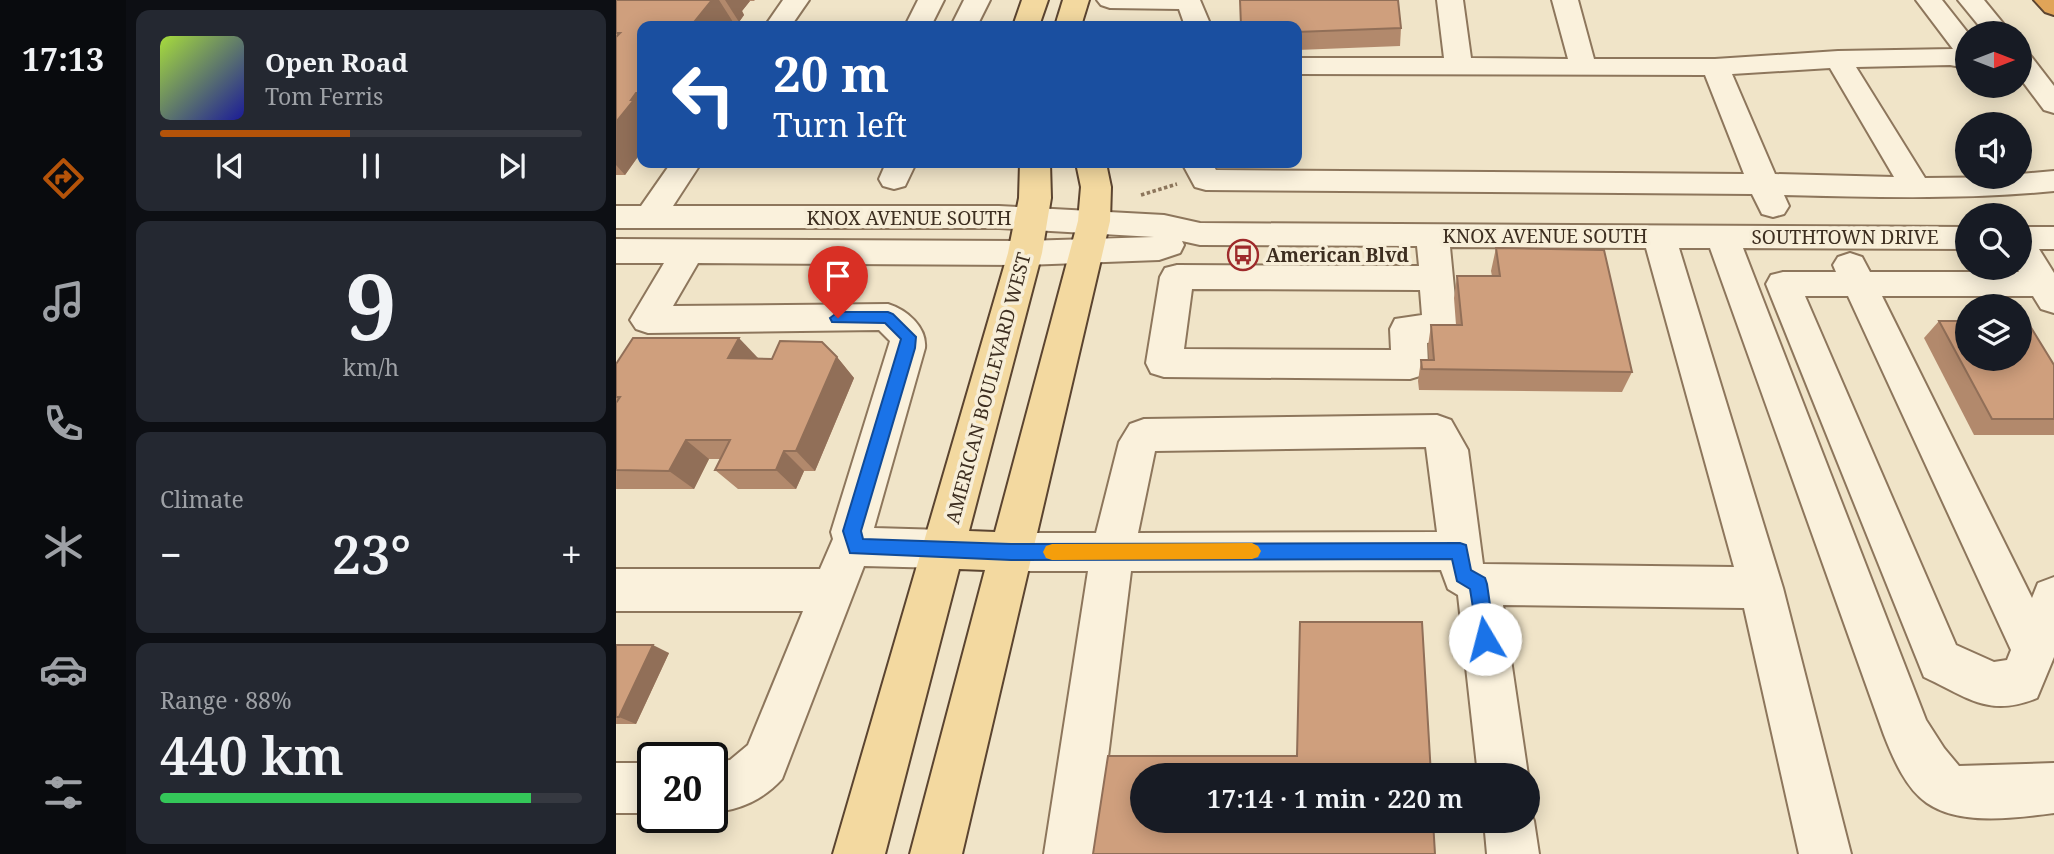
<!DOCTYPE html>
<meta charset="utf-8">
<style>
:root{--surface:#171b24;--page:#242831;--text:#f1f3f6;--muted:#9ea1a6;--line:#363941;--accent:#b45309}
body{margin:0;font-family:"Noto Serif",serif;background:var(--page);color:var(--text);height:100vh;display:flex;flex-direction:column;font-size:26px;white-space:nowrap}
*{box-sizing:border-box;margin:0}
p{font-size:23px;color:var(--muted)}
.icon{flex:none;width:38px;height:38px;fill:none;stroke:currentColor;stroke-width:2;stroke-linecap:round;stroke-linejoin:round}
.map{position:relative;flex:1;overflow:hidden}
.side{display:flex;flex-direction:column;gap:10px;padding:10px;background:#0d0f14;width:490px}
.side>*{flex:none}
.banner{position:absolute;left:21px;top:21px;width:665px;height:147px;border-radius:14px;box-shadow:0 4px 18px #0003;background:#1a4fa0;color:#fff;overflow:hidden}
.needle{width:46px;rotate:90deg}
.fabs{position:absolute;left:1339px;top:21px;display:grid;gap:14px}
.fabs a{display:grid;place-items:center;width:77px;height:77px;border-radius:50%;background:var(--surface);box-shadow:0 4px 18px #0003;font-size:35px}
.speed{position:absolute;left:21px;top:742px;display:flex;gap:14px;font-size:35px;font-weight:700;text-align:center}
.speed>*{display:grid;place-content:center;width:91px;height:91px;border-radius:50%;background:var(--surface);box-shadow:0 4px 18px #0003;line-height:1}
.speed .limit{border:4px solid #111;border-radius:10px;background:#fff;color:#111}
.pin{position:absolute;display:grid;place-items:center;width:60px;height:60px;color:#fff;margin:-72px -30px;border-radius:50% 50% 50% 0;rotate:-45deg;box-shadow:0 0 7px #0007}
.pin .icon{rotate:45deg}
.me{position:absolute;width:77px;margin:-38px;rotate:352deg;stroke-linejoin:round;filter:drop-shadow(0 0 5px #0008)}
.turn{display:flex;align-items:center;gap:24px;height:147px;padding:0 21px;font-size:32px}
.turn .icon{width:91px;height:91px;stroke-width:2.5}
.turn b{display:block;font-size:49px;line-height:60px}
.big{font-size:52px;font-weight:600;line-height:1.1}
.side .tile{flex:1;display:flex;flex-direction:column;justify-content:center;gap:10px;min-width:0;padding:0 24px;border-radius:14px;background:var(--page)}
.side .dial{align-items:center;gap:0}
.dial b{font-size:91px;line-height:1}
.song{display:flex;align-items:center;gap:21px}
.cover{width:84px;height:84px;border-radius:10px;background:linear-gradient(135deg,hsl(80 70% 55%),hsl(240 70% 35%))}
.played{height:7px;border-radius:4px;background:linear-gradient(90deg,var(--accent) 45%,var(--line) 45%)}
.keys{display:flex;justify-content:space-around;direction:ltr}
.heat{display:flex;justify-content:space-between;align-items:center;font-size:38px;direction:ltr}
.charge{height:10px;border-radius:5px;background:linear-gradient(90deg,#34c759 88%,var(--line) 0)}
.trip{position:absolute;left:514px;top:763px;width:410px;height:70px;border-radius:35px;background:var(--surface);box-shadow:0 4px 18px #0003;font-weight:600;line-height:70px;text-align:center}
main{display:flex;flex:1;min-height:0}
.menu{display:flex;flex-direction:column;width:126px;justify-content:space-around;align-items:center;background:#090b0e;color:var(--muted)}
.menu .icon{width:49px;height:49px}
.menu .active{color:var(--accent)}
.menu b{font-size:32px;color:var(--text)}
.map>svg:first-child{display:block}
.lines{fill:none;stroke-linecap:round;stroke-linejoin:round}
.minor-casing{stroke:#8d765c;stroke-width:4}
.major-casing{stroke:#5b4430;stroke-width:4}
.highway-casing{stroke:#5b4430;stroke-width:4}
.path{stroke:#8d765c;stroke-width:3.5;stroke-dasharray:3.5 2.5;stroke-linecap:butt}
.minor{fill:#faf1dc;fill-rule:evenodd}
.major{fill:#f3d9a0;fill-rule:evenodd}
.highway{fill:#e0a458;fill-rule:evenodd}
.wall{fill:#b2896c}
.shaded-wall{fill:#916f58}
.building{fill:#cf9f7d;stroke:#916f58;stroke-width:2}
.route{fill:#1a73e8;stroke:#114b97;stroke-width:2}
.slow{fill:#f59e0b}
.labels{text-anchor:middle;stroke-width:7;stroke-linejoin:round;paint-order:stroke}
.street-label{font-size:19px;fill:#3d2e20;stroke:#f7eed8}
.poi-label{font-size:19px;font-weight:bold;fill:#3d2e20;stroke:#f7eed8;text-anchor:start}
</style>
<main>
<nav class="menu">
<b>17:13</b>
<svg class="icon active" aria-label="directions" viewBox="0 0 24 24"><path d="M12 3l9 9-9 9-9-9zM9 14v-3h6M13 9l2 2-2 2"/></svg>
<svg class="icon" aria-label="music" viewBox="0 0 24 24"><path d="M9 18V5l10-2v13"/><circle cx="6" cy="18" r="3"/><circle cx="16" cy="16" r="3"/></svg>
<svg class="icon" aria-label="phone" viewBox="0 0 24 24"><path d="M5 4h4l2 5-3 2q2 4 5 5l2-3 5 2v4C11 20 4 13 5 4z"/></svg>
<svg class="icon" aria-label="climate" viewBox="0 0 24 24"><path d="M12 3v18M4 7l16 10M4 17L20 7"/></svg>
<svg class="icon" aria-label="car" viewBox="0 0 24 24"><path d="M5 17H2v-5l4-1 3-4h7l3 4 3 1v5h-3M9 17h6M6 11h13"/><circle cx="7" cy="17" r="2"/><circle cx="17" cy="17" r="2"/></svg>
<svg class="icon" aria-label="filters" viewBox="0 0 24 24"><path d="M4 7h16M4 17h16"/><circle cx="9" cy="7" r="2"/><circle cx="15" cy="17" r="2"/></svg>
</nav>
<section class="side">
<div class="tile">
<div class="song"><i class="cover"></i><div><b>Open Road</b><p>Tom Ferris</p></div></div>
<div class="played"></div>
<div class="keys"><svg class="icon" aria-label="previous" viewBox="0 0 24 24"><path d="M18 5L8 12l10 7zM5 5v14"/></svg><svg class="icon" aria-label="pause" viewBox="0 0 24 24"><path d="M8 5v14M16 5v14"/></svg><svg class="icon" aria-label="next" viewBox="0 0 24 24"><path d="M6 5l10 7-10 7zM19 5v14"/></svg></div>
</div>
<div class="tile dial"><b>9</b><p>km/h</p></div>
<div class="tile"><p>Climate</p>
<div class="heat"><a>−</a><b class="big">23°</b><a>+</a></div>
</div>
<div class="tile"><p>Range · 88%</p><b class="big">440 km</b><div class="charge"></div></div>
</section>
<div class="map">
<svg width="1438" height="854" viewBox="0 0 1438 854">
<rect width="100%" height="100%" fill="#f0e4c8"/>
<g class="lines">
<g class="minor-casing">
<g id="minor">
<path d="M167 0H193L175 26H149Z"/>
<path d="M302 0H328L315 26H289Z"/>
<path d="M348 0H374L361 26H335Z"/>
<path d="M481 0H584L595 26H569L563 9 494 8 485 5Z"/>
<path d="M821 0H847L855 58 952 59 936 0H962L978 59H1099L1222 51 1337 49 1300 0H1326L1352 33 1351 68 1334 65 1240 67 1309 178 1404 177V174L1438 171V191C1348 200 1258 197 1168 195L1173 206 1168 214 1157 217 1146 214 1136 194 590 190 579 187 566 163H596L600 170 1128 174 1089 75 681 74V58H828ZM1214 68 1278 177 1159 174 1116 74Z"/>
<path d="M1342 0H1368L1395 33H1369Z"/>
<path d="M1404 53 1414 55 1438 86V113L1428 110 1404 78Z"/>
<path d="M55 163H85L57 206H383L548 215 584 223 1351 227V249L1127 248 1310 720 1328 748 1343 766 1438 763V813C1400 818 1344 826 1311 803 1290 789 1277 758 1268 735L1094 248H1063L1167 588 1235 854H1183L1128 608 887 605 912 775H862L842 595 832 589 825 570 515 571 480 854H428L472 571H395L380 566 374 552 380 538 395 533H480L503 442 514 424 528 419 821 415 835 420 852 450 867 564 1118 567 1030 248 834 247 842 329 837 339 811 343 812 365 807 375 794 379 548 377 535 373 530 363 544 277 549 268 561 265 803 266 801 246 584 245 566 241 568 245 564 253 543 260 409 265 82 263 57 306 272 304C291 310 311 327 309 348L258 528 327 530 342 535 348 549 342 563 327 568 248 566 166 779C148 799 123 811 96 812V762L114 760 132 745 187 611H0V569H204L217 539 215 532 274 341 263 330 32 333 20 329 14 320 48 263H0V239L409 241 538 237 383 228H0V206H25ZM576 289 804 290 806 315 779 319 774 329 775 350 568 349ZM810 447 821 532 522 533 539 451Z"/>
<path d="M270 163H300L289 186 278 189 267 186 263 179Z"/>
<path d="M1404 227H1438V249H1423L1438 273V313L1425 309 1417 296H1266L1416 598 1422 583 1438 577V657L1421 698C1373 718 1351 697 1308 677L1150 284 1155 275 1167 272H1220L1217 265 1222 257 1234 253 1246 257 1254 272H1403L1400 268H1404ZM1189 296H1232L1395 650 1391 660 1378 662 1340 645Z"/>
<rect x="0" y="763" width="37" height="50"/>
<path d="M912 805 918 821 923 854H871L868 821H912Z"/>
</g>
</g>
<g class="major-casing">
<g id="major">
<path d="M406 0H432L423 26H397Z"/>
<path d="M447 0H473L465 26H439Z"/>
<path d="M404 163H434L435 198 426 253 353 531 379 532 462 221 465 187 460 163H490L495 187 494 221 346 854H294L369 570 343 569 269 854H217L392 253 403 198Z"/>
</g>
</g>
<g class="highway-casing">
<path id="highway" d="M1418 0H1438V15L1429 12Z"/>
</g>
<path class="path" d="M525 195 561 184"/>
<use href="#minor" class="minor"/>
<use href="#major" class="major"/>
<use href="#highway" class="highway"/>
</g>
<g class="wall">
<path d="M0 0H139L138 1H134L126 11 128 15 123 22H117L115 25 116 26H26V151L9 175H0Z"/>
<path d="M681 26 785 28 784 46 681 50Z"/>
<path d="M880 248 1016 372 1006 392 803 390 802 381 805 360H813L812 346 815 325H840L838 298 841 276H876L875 271Z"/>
<path d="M1323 321 1438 365V435H1358L1308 338Z"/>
<path d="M221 357 238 378 199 471H188L180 489H122L99 470 105 459H93L78 489H0V364L142 359Z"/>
<path d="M0 645 53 653 20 724H0Z"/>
</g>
<g class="shaded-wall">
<path d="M96 0H103L117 22 115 25 116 26H75Z"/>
<path d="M109 0H133L134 1 126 11 128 15 123 22Z"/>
<path d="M20 93 26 102V151L9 175 0 165V122Z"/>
<path d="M123 338 143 359 112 358Z"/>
<path d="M221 357 238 378 199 471 180 451Z"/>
<path d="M70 440 93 459 78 489 53 471Z"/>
<path d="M168 451 188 471 180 489 160 470Z"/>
<path d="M37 645 53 653 20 724 3 717Z"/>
</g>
<g class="building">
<path d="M0 0H96L75 26H26V93H20L15 100H18L0 122V37L4 33H0Z"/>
<path d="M624 0H782L785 28 681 32V26H625Z"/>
<path d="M880 248 988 250 1016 372 806 369 805 360H818L815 325H846L841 276H884Z"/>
<path d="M1323 321H1351V359H1404V321H1411L1438 365V419H1376Z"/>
<path d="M17 338H123L112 358 156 359 164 341 206 342 221 357 180 451H168L160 470H99L114 440H70L53 471 0 470V403L4 397H0V364Z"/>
<path d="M684 622H806L815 775H527V821H817L819 854H477L492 756H681Z"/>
<path d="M0 645H37L3 717H0Z"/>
</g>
<path class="route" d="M222 312H272L277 314 300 337 299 348 245 531 247 539 395 544 844 543 850 545 855 570 869 578 871 584 879 639 876 645 869 648 863 645 854 589 841 581 836 559 395 560 234 553 227 531 285 339 269 323 216 322 214 318Z"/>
<path class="slow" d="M636 543 642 546 645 551 642 557 636 559 436 560 430 558 427 552 430 546 436 544Z"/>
<defs>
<g id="bus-ring" transform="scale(1.575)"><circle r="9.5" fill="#f7eed8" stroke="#9e2a2b" stroke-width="1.5"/><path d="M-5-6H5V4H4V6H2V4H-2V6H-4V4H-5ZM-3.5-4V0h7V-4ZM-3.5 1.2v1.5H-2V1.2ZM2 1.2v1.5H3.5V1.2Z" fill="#9e2a2b"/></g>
</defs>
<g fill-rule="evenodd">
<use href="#bus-ring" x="627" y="255"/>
</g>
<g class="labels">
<g class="street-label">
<text x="293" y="225">KNOX AVENUE SOUTH</text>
<text x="929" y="243">KNOX AVENUE SOUTH</text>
<text x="1229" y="244">SOUTHTOWN DRIVE</text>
<text transform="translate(372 388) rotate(-75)" y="7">AMERICAN BOULEVARD WEST</text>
</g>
<g class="poi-label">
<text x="650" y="262">American Blvd</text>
</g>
</g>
</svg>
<div class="fabs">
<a><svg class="needle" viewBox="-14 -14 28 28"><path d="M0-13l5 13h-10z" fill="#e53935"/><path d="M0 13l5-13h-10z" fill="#9ea1a6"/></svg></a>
<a><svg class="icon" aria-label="sound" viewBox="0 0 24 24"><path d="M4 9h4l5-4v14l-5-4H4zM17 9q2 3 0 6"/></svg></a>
<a><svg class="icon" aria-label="search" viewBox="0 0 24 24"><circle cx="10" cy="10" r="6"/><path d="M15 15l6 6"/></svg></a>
<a><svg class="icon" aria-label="layers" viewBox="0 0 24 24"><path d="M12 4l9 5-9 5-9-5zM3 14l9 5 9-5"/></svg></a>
</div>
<div class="speed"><div class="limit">20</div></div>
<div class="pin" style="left:222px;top:318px;background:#d93025"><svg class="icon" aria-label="arrive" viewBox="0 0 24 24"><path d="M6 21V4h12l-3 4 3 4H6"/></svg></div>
<svg class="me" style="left:869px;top:639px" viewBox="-20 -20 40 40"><circle r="19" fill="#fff"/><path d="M0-13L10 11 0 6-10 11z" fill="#1a73e8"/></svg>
<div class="trip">17:14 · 1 min · 220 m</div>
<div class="banner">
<div class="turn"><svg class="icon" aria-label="left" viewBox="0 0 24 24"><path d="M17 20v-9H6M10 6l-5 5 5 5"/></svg><div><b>20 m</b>Turn left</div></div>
</div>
</div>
</main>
